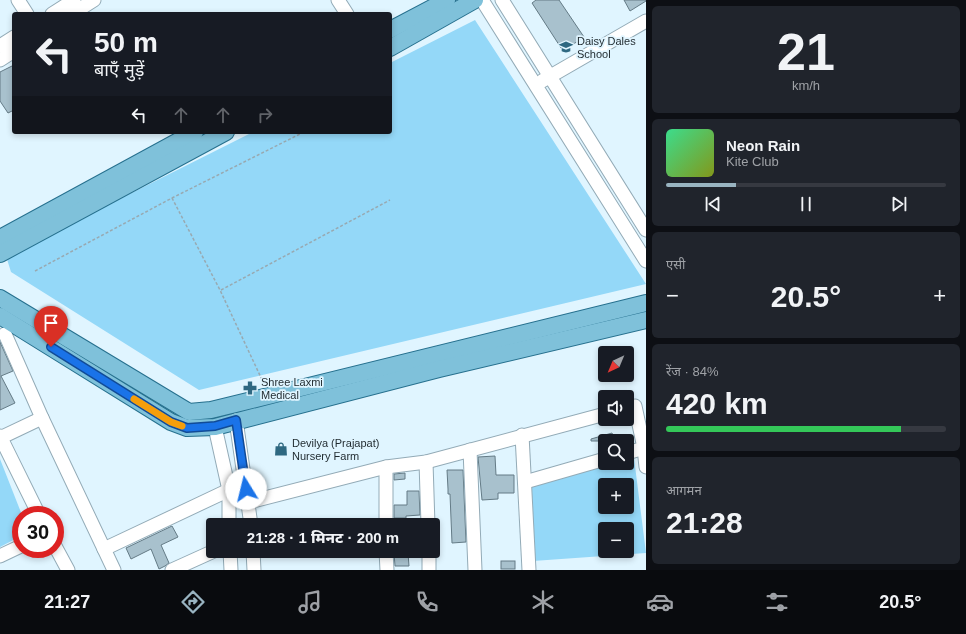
<!DOCTYPE html>
<html lang="hi">
<meta charset="utf-8">
<style>
:root{--surface:#171b24;--page:#20242c;--text:#f1f3f6;--muted:#9ea1a6;--line:#363941;--accent:#99b4c1}
body{margin:0;font-family:Helvetica,"Noto Sans Devanagari",sans-serif;background:var(--page);color:var(--text);height:100vh;display:flex;flex-direction:column;font-size:15px;white-space:nowrap}
*{box-sizing:border-box;margin:0}
p{font-size:13px;color:var(--muted)}
.icon{flex:none;width:22px;height:22px;fill:none;stroke:currentColor;stroke-width:2;stroke-linecap:round;stroke-linejoin:round}
.map{position:relative;flex:1;overflow:hidden}
.sheet{display:flex;flex-direction:column;gap:6px;padding:6px;background:#0d0f14;width:320px}
.sheet>*{flex:none}
.banner{position:absolute;left:12px;top:12px;width:380px;height:122px;border-radius:4px;box-shadow:0 2px 6px #0003;background:#171b24;color:var(--text);overflow:hidden}
.needle{width:26px;rotate:224deg}
.buttons{position:absolute;left:598px;top:346px;display:grid;gap:8px}
.buttons a{display:grid;place-items:center;width:36px;height:36px;border-radius:4px;background:var(--surface);box-shadow:0 2px 6px #0003;font-size:20px}
.speed{position:absolute;left:12px;top:506px;display:flex;gap:8px;font-size:20px;font-weight:700;text-align:center}
.speed>*{display:grid;place-content:center;width:52px;height:52px;border-radius:50%;background:var(--surface);box-shadow:0 2px 6px #0003;line-height:1}
.speed .limit{border:6px solid #d22;background:#fff;color:#111}
.pin{position:absolute;display:grid;place-items:center;width:34px;height:34px;color:#fff;margin:-41px -17px;border-radius:50% 50% 50% 0;rotate:-45deg;box-shadow:0 0 4px #0007}
.pin .icon{rotate:45deg}
.me{position:absolute;width:44px;margin:-22px;rotate:351deg;stroke-linejoin:round;filter:drop-shadow(0 0 3px #0008)}
.turn{display:flex;align-items:center;gap:14px;height:84px;padding:0 16px;font-size:18px}
.turn .icon{width:52px;height:52px;stroke-width:2.5}
.turn b{display:block;font-size:28px;line-height:34px}
.lanes{display:flex;align-items:center;height:38px;padding:0 16px;background:#0003;justify-content:center;gap:20px;direction:ltr}
.lanes .off{opacity:.35}
.big{font-size:30px;font-weight:800;line-height:1.1}
.sheet .card{flex:1;display:flex;flex-direction:column;justify-content:center;gap:6px;min-width:0;padding:0 14px;border-radius:6px;background:var(--page)}
.sheet .dial{align-items:center;gap:0}
.dial b{font-size:52px;line-height:1}
.song{display:flex;align-items:center;gap:12px}
.cover{width:48px;height:48px;border-radius:6px;background:linear-gradient(135deg,hsl(150 70% 55%),hsl(70 70% 35%))}
.played{height:4px;border-radius:2px;background:linear-gradient(90deg,var(--accent) 25%,var(--line) 25%)}
.keys{display:flex;justify-content:space-around;direction:ltr}
.heat{display:flex;justify-content:space-between;align-items:center;font-size:22px;direction:ltr}
.charge{height:6px;border-radius:3px;background:linear-gradient(90deg,#34c759 84%,var(--line) 0)}
.trip{position:absolute;left:206px;top:518px;width:234px;height:40px;border-radius:4px;background:var(--surface);box-shadow:0 2px 6px #0003;font-weight:800;line-height:40px;text-align:center}
.tabs{display:flex;height:64px;justify-content:space-around;align-items:center;background:#090b0e;color:var(--muted)}
.tabs .icon{width:28px;height:28px}
.tabs .current{color:var(--accent)}
.tabs b{font-size:18px;color:var(--text)}
main{display:flex;flex:1;min-height:0}
.map>svg:first-child{display:block}
.green{fill:#94d8f8;fill-rule:evenodd}
.building{fill:#a8c1cd;stroke:#647b86}
.lines{fill:none;stroke-linecap:round;stroke-linejoin:round}
.minor-casing{stroke:#93abb7;stroke-width:15}
.major-casing{stroke:#26708e;stroke-width:18}
.path{stroke:#98a9b1;stroke-width:1.5;stroke-dasharray:3 2;stroke-linecap:butt}
.minor{stroke:#fff;stroke-width:13}
.major{stroke:#7fc1da;stroke-width:16}
.route-casing{stroke:#114b97;stroke-width:10}
.route{stroke:#1a73e8;stroke-width:7}
.slow{stroke:#f59e0b;stroke-width:7}
.labels{text-anchor:middle;stroke-width:3.5;stroke-linejoin:round;paint-order:stroke}
.poi-label{font-size:11px;fill:#1f292e;stroke:#e0f5ff;text-anchor:start}
</style>
<main>
<div class="map">
<svg width="646" height="570" viewBox="0 0 646 570">
<rect width="100%" height="100%" fill="#e0f5ff"/>
<g class="green">
<path d="M475 20 646 284 199 390 11 272 6 256 253 132H390V63Z"/>
<path d="M634 458 646 553 533 561 532 486 616 463H627V460ZM605 485H627V507H605ZM605 529H627V551H605Z"/>
<path d="M0 459 22 515H21V536L0 547Z"/>
</g>
<g class="building">
<path d="M536 0H559L584 37 563 51 532 3Z"/>
<path d="M624 0H646V1L630 11Z"/>
<path d="M14 65V110L8 113 0 101V72Z"/>
<path d="M0 342 13 371 1 376 15 403 0 410Z"/>
<path d="M612 433 615 441H591V439Z"/>
<path d="M495 456 496 475H514V493H498V499L482 500 478 457Z"/>
<path d="M447 470H463L466 542 452 543 450 494H448V489Z"/>
<path d="M405 473V479L394 480V474Z"/>
<path d="M407 491H419L420 515 406 516V518H394V505H407Z"/>
<path d="M172 526 178 537 161 545 169 563 165 566 159 569 151 549 131 559 126 548Z"/>
<path d="M394 553H408L409 566H395Z"/>
<rect x="501" y="561" width="14" height="8"/>
</g>
<g class="lines">
<g class="minor-casing">
<g id="minor">
<path d="M18 0 27 14"/>
<path d="M338 0 347 14"/>
<path d="M482 0 646 261"/>
<path d="M502 0 646 230"/>
<path d="M52 14 74 0"/>
<path d="M72 14 94 0"/>
<path d="M0 46 14 37"/>
<path d="M0 60 14 51"/>
<path d="M542 81 646 21"/>
<path d="M5 334 42 418 114 570"/>
<path d="M635 406 644 448 646 467"/>
<path d="M236 420 251 525"/>
<path d="M215 427 229 490V525"/>
<path d="M522 435 529 570"/>
<path d="M0 436 39 515"/>
<path d="M0 438 42 418"/>
<path d="M470 450 475 570"/>
<path d="M627 453 644 448"/>
<path d="M426 462 428 525"/>
<path d="M386 467V525"/>
<path d="M525 482 605 459"/>
<path d="M249 502 386 467 426 462 605 414"/>
<path d="M55 546 68 570"/>
<path d="M104 549 229 490"/>
<path d="M230 551 231 570"/>
<path d="M253 551 254 570"/>
<path d="M386 551 387 570"/>
<path d="M429 551V570"/>
<path d="M0 556 21 546"/>
<path d="M172 570 214 551"/>
</g>
</g>
<g class="major-casing">
<g id="major">
<path d="M390 30 447 0"/>
<path d="M390 48 475 0"/>
<path d="M0 238 195 132"/>
<path d="M0 254 226 132"/>
<path d="M0 298 189 412 211 410 646 303"/>
<path d="M0 316 171 422 187 428 215 427 439 369 646 320"/>
</g>
</g>
<g class="path">
<path d="M172 198 220 290 264 384"/>
<path d="M35 271 172 198 304 132"/>
<path d="M221 290 390 200"/>
</g>
<use href="#minor" class="minor"/>
<use href="#major" class="major"/>
</g>
<g class="lines">
<g class="route-casing">
<path id="route" d="M51 347 171 422 187 428 215 426 236 420 246 489"/>
</g>
<use href="#route" class="route"/>
<path class="slow" d="M134 399 171 422 182 426"/>
</g>
<defs>
<g id="school-bare" transform="scale(1.08)"><path d="M0-5L7-2L0 1L-7-2ZM-4 1L0 2.5L4 1V4Q0 6-4 4Z" fill="#2e6881" stroke="#e0f5ff" stroke-width="2.5" paint-order="stroke"/></g>
<g id="pharmacy-bare" transform="scale(1.08)"><path d="M-2-6h4v4h4v4h-4v4h-4v-4h-4v-4h4Z" fill="#2e6881" stroke="#e0f5ff" stroke-width="2.5" paint-order="stroke"/></g>
<g id="shop-bare" transform="scale(1.08)"><path d="M-5-2.5h2.3a2.7 3.5 0 0 1 5.4 0H5L5.5 6h-11ZM-1.5-2.5h3a1.5 2.3 0 0 0-3 0Z" fill="#2e6881" stroke="#e0f5ff" stroke-width="2.5" paint-order="stroke"/></g>
</defs>
<g fill-rule="evenodd">
<use href="#school-bare" x="566" y="47"/>
<use href="#pharmacy-bare" x="250" y="388"/>
<use href="#shop-bare" x="281" y="449"/>
</g>
<g class="labels">
<g class="poi-label">
<text x="577" y="45">Daisy Dales<tspan x="577" dy="13">School</tspan></text>
<text x="261" y="386">Shree Laxmi<tspan x="261" dy="13">Medical</tspan></text>
<text x="292" y="447">Devilya (Prajapat)<tspan x="292" dy="13">Nursery Farm</tspan></text>
</g>
</g>
</svg>
<div class="buttons">
<a><svg class="needle" viewBox="-14 -14 28 28"><path d="M0-13l5 13h-10z" fill="#e53935"/><path d="M0 13l5-13h-10z" fill="#9ea1a6"/></svg></a>
<a><svg class="icon" aria-label="sound" viewBox="0 0 24 24"><path d="M4 9h4l5-4v14l-5-4H4zM17 9q2 3 0 6"/></svg></a>
<a><svg class="icon" aria-label="search" viewBox="0 0 24 24"><circle cx="10" cy="10" r="6"/><path d="M15 15l6 6"/></svg></a>
<a>+</a>
<a>−</a>
</div>
<div class="speed"><div class="limit">30</div></div>
<div class="pin" style="left:51px;top:347px;background:#d93025"><svg class="icon" aria-label="arrive" viewBox="0 0 24 24"><path d="M6 21V4h12l-3 4 3 4H6"/></svg></div>
<svg class="me" style="left:246px;top:489px" viewBox="-20 -20 40 40"><circle r="19" fill="#fff"/><path d="M0-13L10 11 0 6-10 11z" fill="#1a73e8"/></svg>
<div class="trip">21:28 · 1 मिनट · 200 m</div>
<div class="banner">
<div class="turn"><svg class="icon" aria-label="left" viewBox="0 0 24 24"><path d="M17 20v-9H6M10 6l-5 5 5 5"/></svg><div><b>50 m</b>बाएँ मुड़ें</div></div>
<div class="lanes"><svg class="icon" aria-label="left" viewBox="0 0 24 24"><path d="M17 20v-9H6M10 6l-5 5 5 5"/></svg><svg class="icon off" aria-label="ahead" viewBox="0 0 24 24"><path d="M12 20V5M6 11l6-6 6 6"/></svg><svg class="icon off" aria-label="ahead" viewBox="0 0 24 24"><path d="M12 20V5M6 11l6-6 6 6"/></svg><svg class="icon off" aria-label="right" viewBox="0 0 24 24"><path d="M7 20v-9h11M14 6l5 5-5 5"/></svg></div>
</div>
</div>
<section class="sheet">
<div class="card dial"><b>21</b><p>km/h</p></div>
<div class="card">
<div class="song"><i class="cover"></i><div><b>Neon Rain</b><p>Kite Club</p></div></div>
<div class="played"></div>
<div class="keys"><svg class="icon" aria-label="previous" viewBox="0 0 24 24"><path d="M18 5L8 12l10 7zM5 5v14"/></svg><svg class="icon" aria-label="pause" viewBox="0 0 24 24"><path d="M8 5v14M16 5v14"/></svg><svg class="icon" aria-label="next" viewBox="0 0 24 24"><path d="M6 5l10 7-10 7zM19 5v14"/></svg></div>
</div>
<div class="card"><p>एसी</p>
<div class="heat"><a>−</a><b class="big">20.5°</b><a>+</a></div>
</div>
<div class="card"><p>रेंज · 84%</p><b class="big">420 km</b><div class="charge"></div></div>
<div class="card"><p>आगमन</p><b class="big">21:28</b></div>
</section>
</main>
<nav class="tabs">
<b>21:27</b>
<svg class="icon current" aria-label="directions" viewBox="0 0 24 24"><path d="M12 3l9 9-9 9-9-9zM9 14v-3h6M13 9l2 2-2 2"/></svg>
<svg class="icon" aria-label="music" viewBox="0 0 24 24"><path d="M9 18V5l10-2v13"/><circle cx="6" cy="18" r="3"/><circle cx="16" cy="16" r="3"/></svg>
<svg class="icon" aria-label="phone" viewBox="0 0 24 24"><path d="M5 4h4l2 5-3 2q2 4 5 5l2-3 5 2v4C11 20 4 13 5 4z"/></svg>
<svg class="icon" aria-label="climate" viewBox="0 0 24 24"><path d="M12 3v18M4 7l16 10M4 17L20 7"/></svg>
<svg class="icon" aria-label="car" viewBox="0 0 24 24"><path d="M5 17H2v-5l4-1 3-4h7l3 4 3 1v5h-3M9 17h6M6 11h13"/><circle cx="7" cy="17" r="2"/><circle cx="17" cy="17" r="2"/></svg>
<svg class="icon" aria-label="filters" viewBox="0 0 24 24"><path d="M4 7h16M4 17h16"/><circle cx="9" cy="7" r="2"/><circle cx="15" cy="17" r="2"/></svg>
<b>20.5°</b>
</nav>
